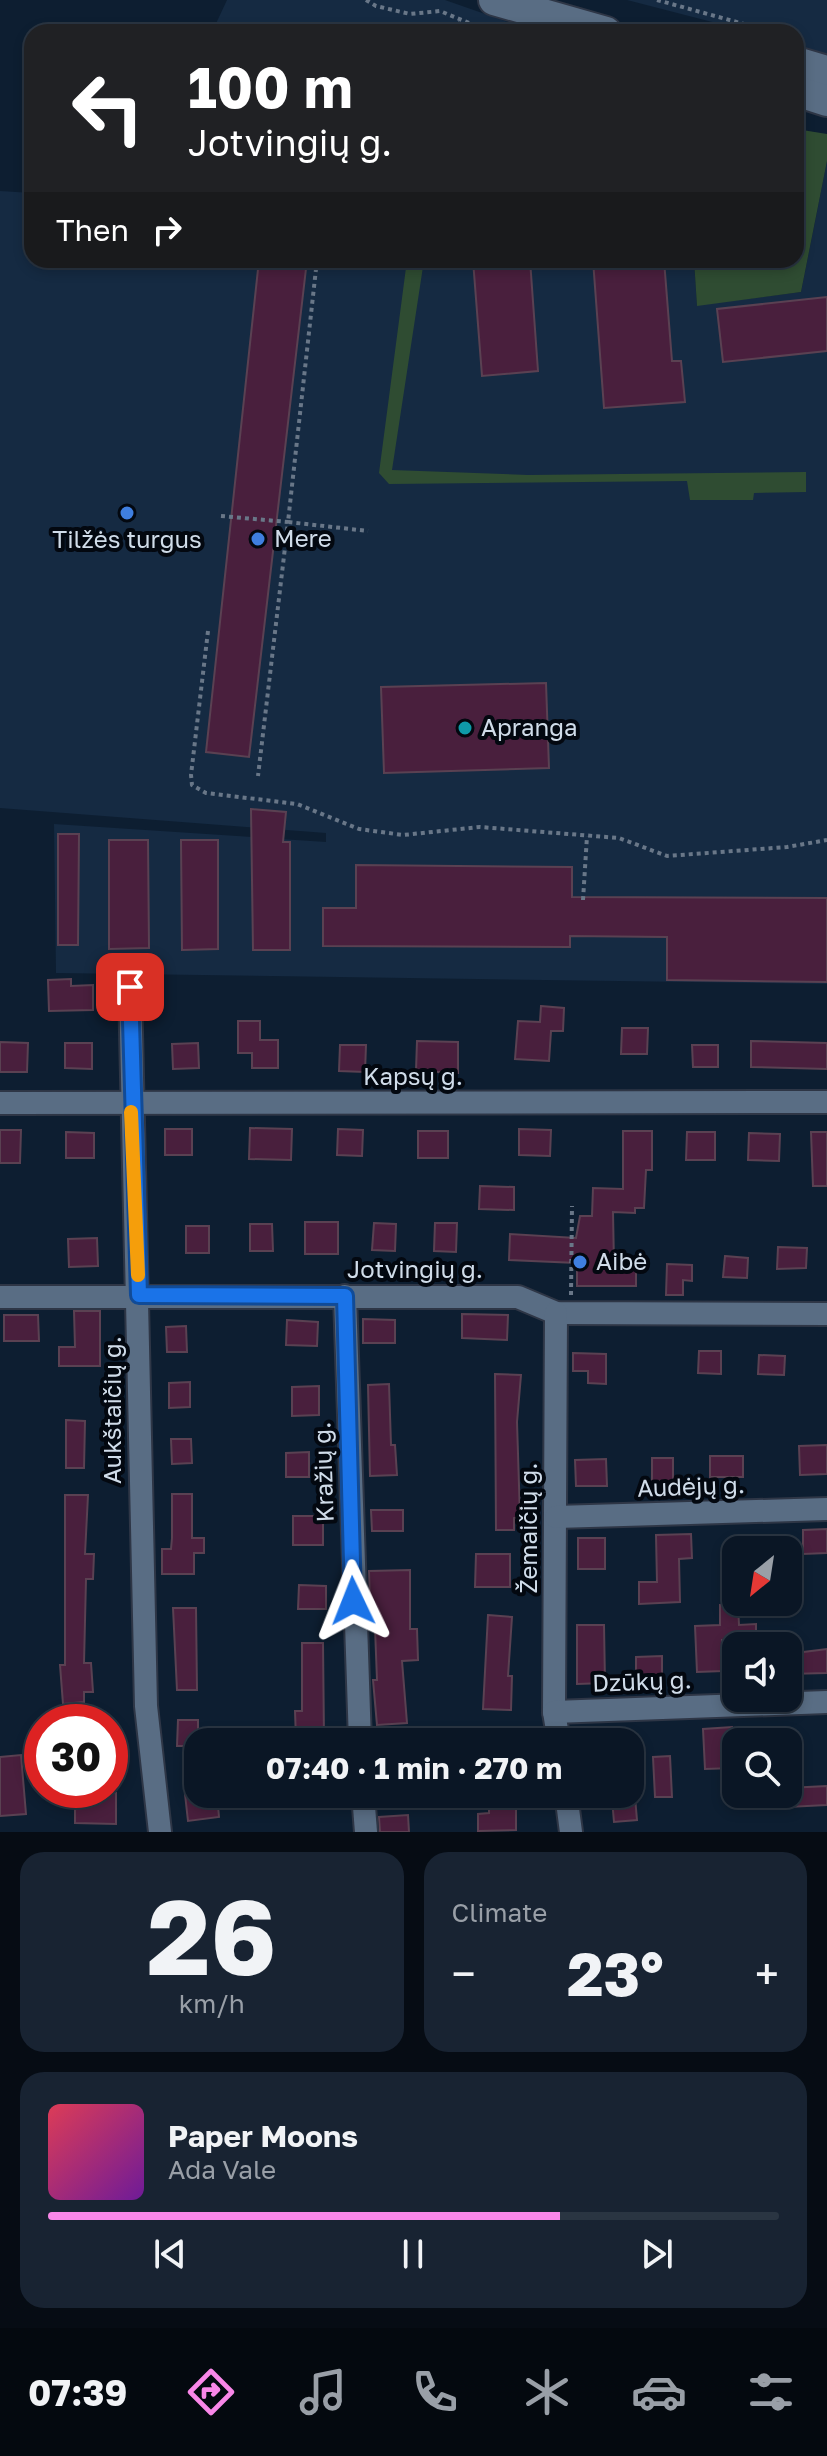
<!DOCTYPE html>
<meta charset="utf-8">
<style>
:root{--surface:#0a1625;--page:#182332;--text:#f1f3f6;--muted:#999fa7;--line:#2a3542;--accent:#f987e8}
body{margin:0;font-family:"Golos Text",sans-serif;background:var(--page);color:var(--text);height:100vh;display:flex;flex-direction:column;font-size:30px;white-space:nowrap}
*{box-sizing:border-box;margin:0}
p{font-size:26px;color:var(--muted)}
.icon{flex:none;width:44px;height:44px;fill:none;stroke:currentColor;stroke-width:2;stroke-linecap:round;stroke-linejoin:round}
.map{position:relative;height:1832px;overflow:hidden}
.details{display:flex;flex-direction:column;gap:20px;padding:20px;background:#060c14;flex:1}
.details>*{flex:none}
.guide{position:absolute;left:24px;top:24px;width:780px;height:244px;border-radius:24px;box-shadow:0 4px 12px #0003,0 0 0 2px var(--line);background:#202124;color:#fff;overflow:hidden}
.needle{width:52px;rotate:210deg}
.tools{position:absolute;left:722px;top:1536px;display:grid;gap:16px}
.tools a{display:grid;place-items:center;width:80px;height:80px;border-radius:16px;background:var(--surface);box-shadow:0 4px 12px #0003,0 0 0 2px var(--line);font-size:40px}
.speed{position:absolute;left:24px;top:1704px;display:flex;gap:16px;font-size:40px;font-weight:700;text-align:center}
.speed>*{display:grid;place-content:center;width:104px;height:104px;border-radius:50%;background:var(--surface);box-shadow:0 4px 12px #0003,0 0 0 2px var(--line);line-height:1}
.speed .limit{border:12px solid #d22;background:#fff;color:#111}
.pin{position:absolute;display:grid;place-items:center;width:68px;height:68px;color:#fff;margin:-34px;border-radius:16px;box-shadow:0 4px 12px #0006}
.me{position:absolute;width:88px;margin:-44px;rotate:358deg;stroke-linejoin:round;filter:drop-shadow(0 0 6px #0008)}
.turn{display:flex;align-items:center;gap:28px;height:168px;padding:0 32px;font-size:36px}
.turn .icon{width:104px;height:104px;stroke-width:2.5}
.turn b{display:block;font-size:56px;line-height:68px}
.then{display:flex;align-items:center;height:76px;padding:0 32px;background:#0003;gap:16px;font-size:30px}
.big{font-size:60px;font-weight:700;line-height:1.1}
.details .card{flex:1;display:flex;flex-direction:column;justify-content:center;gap:12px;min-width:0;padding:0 28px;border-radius:24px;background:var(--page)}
.details .dial{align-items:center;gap:0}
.dial b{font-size:104px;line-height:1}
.song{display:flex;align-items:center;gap:24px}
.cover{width:96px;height:96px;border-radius:12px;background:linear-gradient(135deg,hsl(350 70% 55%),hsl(280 70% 35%))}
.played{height:8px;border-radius:4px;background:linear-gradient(90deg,var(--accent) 70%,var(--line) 70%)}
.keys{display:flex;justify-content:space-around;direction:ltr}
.heat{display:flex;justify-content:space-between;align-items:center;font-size:44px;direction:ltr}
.details .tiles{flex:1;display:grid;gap:20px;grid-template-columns:1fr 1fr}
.card:last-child{grid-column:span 2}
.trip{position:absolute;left:184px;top:1728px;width:460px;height:80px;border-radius:24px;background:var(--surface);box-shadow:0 4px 12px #0003,0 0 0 2px var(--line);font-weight:700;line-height:80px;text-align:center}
.dock{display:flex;height:128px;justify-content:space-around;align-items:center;background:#04090f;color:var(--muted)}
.dock .icon{width:56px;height:56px}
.dock .active{color:var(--accent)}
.dock b{font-size:36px;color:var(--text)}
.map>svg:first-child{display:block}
.built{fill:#152a42}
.green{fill:#2f4c32}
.building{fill:#491f3d;stroke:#5a4152;stroke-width:2}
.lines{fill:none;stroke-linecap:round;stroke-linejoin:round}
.street-casing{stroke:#2e3646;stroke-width:26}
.secondary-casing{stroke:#2e3646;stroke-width:34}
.path{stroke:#697788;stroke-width:4;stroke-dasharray:4 4;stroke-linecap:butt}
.street{stroke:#596d84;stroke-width:22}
.secondary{stroke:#596d84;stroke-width:30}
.route-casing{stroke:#114b97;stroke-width:20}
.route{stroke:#1a73e8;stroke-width:14}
.slow{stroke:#f59e0b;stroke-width:14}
.shop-dot{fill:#3f7fe0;stroke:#030810;stroke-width:3}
.culture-dot{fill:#0f9aa8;stroke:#030810;stroke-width:3}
.labels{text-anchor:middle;stroke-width:8;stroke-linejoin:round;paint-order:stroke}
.poi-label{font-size:24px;fill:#d0dce9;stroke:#030810;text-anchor:start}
.street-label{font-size:24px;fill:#d0dce9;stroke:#030810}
</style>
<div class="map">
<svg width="827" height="1832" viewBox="0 0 827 1832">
<rect width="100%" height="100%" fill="#0d1e31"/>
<g class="built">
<path d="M227 0H445L536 32H212Z"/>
<path d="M627 0H827V57L796 47V32H751Z"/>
<path d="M827 161V984L56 973 54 824 326 842V833L0 808V191L32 193V260H694L697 305 801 292Z"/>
</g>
<g class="green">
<path d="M796 129 827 134V161L801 292 697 306 694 260H796Z"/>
<path d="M407 260H424L392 470 528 475 806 472V492L754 493 753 500H690L687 481 389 484 379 473Z"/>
</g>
<g class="building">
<path d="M259 260H307L249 757 206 752Z"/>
<path d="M473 260H530L538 371 482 376Z"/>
<path d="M593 260H664L672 361H681L685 402 604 408Z"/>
<path d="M827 297V351L723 362 717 309Z"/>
<path d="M546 683 549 768 384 773 381 687Z"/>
<path d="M251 809 286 812 283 842H290V950H253Z"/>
<path d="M58 834H79L78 945H58Z"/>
<path d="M109 840H148L149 948 109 949Z"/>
<path d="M181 840H218V949L182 950Z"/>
<path d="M356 865 572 867V897L827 898V982L667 980V937L570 936V947L323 946V908H356Z"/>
<path d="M71 979V986L93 985V1010L49 1011 48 980Z"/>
<path d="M541 1006 564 1008 563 1031H551L549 1061 515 1059 518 1021 540 1022Z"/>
<path d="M238 1021H260V1040H278V1068H252V1053H238Z"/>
<path d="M622 1028H648L647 1054H621Z"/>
<path d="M417 1041 458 1042V1073L416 1071Z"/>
<path d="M751 1041 827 1043V1069L751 1067Z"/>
<path d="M0 1042 28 1043 27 1072H0Z"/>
<path d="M65 1043H92V1069L65 1068Z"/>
<path d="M198 1043 199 1068 173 1069 172 1044Z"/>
<path d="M340 1045H366L365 1072 339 1071Z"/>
<path d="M692 1045H718V1067H693Z"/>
<path d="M250 1128 292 1129 291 1160 249 1159Z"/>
<rect x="165" y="1129" width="27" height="26"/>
<path d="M338 1129 363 1130 362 1156 337 1155Z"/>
<path d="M519 1129 551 1130 550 1156 519 1155Z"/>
<path d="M0 1130H21L20 1163H0Z"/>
<rect x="418" y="1131" width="30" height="27"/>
<path d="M623 1131H652V1170H646L644 1208H635V1213L613 1212 614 1265H636V1286H577V1263L509 1260 510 1234 576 1238 580 1216H592L593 1188 623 1189Z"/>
<path d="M66 1132 94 1133V1158H66Z"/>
<path d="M687 1132H715V1160H686Z"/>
<path d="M811 1132H827V1186H813Z"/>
<path d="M749 1133 780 1134 779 1161 748 1160Z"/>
<path d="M480 1186 514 1187V1210L479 1209Z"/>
<rect x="305" y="1222" width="33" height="32"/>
<path d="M374 1223 396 1224 395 1251 372 1250Z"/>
<path d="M435 1223H457L456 1252 434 1251Z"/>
<path d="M250 1224H272L273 1251H250Z"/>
<rect x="186" y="1226" width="23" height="27"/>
<path d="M97 1238 98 1266 69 1267 68 1239Z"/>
<path d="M778 1247 807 1248 806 1268 777 1269Z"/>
<path d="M725 1256 748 1258 747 1278 723 1277Z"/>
<path d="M667 1264 692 1265V1281L683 1280V1295H666Z"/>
<path d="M74 1311H100V1366H59V1347H75Z"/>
<path d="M462 1314 508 1315 507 1340 462 1338Z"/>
<path d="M4 1315H38L39 1341H4Z"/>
<path d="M363 1319 395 1320V1343H363Z"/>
<path d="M287 1320 318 1322 317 1346 286 1345Z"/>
<path d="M186 1326 187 1352H167L166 1327Z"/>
<path d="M699 1351H721V1374L698 1373Z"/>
<path d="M573 1353 606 1354V1384L588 1383V1371H573Z"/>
<path d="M759 1355 785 1356 784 1375 758 1374Z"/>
<path d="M495 1374 521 1375 517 1422 520 1517 514 1518V1530H496Z"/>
<path d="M190 1382V1407L169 1408V1383Z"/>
<path d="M389 1384 391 1445H395L397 1475 370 1476 368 1385Z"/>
<path d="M319 1386V1415L292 1416V1387Z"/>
<path d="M66 1420 85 1421 84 1468H66Z"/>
<path d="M171 1439H191L192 1463 172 1464Z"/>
<path d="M827 1445V1474L800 1475 799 1446Z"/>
<path d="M309 1452V1477H286V1453Z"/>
<rect x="710" y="1456" width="33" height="21"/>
<rect x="652" y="1458" width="21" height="23"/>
<path d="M606 1459 607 1486H576L575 1460Z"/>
<path d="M172 1494H192V1538H204V1553H194V1574H162V1549H171L172 1538Z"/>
<path d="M65 1495H88L85 1554H94L93 1579H86L84 1663H91L93 1692H84V1702L63 1704 60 1665H65Z"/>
<path d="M371 1510H403V1531H372Z"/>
<rect x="293" y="1516" width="30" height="29"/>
<path d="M827 1529V1553L803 1554V1530Z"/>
<path d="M691 1534 692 1558 679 1559 680 1602 639 1604V1582H657L656 1535Z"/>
<rect x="578" y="1538" width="27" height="31"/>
<path d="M476 1554H510V1587H475Z"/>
<path d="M410 1570V1629H417L418 1660 402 1661 407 1723 377 1725 373 1680H377L374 1602H370L369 1571Z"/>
<path d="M299 1585 326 1586V1609H298Z"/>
<path d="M720 1605H738L739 1625 756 1624V1640H722L723 1671 697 1672 695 1626 720 1625Z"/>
<path d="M173 1608H196L197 1690H177Z"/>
<path d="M488 1615 512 1617 508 1676H512L511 1710 483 1709Z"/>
<path d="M577 1625H604L605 1683 577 1684Z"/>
<path d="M302 1643H323L324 1739 296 1740 295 1711H302Z"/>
<path d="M827 1649V1673L788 1674V1654Z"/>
<path d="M662 1656V1680H636V1657Z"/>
<path d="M178 1720H198V1746H177Z"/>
<path d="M732 1727 734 1768 705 1769 703 1729Z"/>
<path d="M21 1755 26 1814 0 1816V1757Z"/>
<path d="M670 1756 672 1797H655L653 1757Z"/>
<path d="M827 1786V1805L788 1807V1788Z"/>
<path d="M75 1793H116V1824L75 1823Z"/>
<path d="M185 1794H217L219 1817 188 1821Z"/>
<path d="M489 1795H516V1830L478 1831V1814L489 1813Z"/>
<path d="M635 1797 637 1820 614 1822 612 1799Z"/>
<path d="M408 1815 409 1832H380L379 1817Z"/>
</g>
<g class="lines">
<g class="street-casing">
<g id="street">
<path d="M130 987 146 1706 160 1832"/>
<path d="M0 1103 827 1102"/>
<path d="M345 1296 360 1742"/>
<path d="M0 1297H518L556 1313 827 1314"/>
<path d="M556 1313 554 1712 559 1742"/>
<path d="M556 1517 827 1509"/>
<path d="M554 1712 827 1702"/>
<path d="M363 1794 366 1832"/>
<path d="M566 1794 571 1832"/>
</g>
</g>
<g class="secondary-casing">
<g id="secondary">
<path d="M494 0 606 32"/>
<path d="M796 62 827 71"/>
<path d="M796 91 827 101"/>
</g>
</g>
<g class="path">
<path d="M366 0 376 6 410 14 440 11 491 32"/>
<path d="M657 0 773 32"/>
<path d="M453 32 462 20"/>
<path d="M317 260 288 522 368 531"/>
<path d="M221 516 288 522 258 776"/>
<path d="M208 631 191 775 192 785 206 793 297 804 359 829 403 835 480 827 619 838 667 856 787 847 827 840"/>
<path d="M583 900 587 836"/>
<path d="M571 1295 572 1206"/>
</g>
<use href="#street" class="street"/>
<use href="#secondary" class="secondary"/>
</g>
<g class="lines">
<g class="route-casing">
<path id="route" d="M130 987 139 1295 345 1296 353 1601"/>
</g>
<use href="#route" class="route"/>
<path class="slow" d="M131 1112 138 1275"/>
</g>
<g class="shop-dot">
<circle cx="127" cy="513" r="8"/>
<circle cx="258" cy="539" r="8"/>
<circle cx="580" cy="1262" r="8"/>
</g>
<circle class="culture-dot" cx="465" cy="728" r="8"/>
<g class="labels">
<g class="poi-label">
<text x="274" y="547">Mere</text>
<text x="127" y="548" text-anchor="middle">Tilžės turgus</text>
<text x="481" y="736">Apranga</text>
<text x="596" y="1270">Aibė</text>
</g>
<g class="street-label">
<text x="413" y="1085">Kapsų g.</text>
<text x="415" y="1278">Jotvingių g.</text>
<text transform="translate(113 1410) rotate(-90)" y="8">Aukštaičių g.</text>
<text transform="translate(324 1472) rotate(-92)" y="8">Kražių g.</text>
<text transform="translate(691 1487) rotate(-2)" y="8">Audėjų g.</text>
<text transform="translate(529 1528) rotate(-90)" y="8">Žemaičių g.</text>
<text transform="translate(642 1682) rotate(-2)" y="8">Dzūkų g.</text>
</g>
</g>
</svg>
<div class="tools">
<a><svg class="needle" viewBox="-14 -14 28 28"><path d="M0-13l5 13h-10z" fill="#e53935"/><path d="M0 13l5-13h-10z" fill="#999fa7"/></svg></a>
<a><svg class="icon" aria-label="sound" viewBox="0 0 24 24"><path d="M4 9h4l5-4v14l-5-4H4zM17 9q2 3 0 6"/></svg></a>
<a><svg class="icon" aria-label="search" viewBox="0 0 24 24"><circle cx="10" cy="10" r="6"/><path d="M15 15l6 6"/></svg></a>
</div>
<div class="speed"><div class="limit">30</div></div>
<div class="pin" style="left:130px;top:987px;background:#d93025"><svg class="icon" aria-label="arrive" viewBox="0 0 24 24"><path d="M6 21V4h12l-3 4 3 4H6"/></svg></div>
<svg class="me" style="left:353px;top:1601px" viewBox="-20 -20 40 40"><path d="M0-17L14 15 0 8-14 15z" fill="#1a73e8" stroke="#fff" stroke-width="4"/></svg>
<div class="trip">07:40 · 1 min · 270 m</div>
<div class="guide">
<div class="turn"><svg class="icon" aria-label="left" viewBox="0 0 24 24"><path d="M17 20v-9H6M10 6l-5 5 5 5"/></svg><div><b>100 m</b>Jotvingių g.</div></div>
<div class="then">Then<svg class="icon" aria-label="right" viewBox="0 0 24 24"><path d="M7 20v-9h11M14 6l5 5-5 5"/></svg></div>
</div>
</div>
<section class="details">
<div class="tiles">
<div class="card dial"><b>26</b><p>km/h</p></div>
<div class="card"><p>Climate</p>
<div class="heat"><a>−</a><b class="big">23°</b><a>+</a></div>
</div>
<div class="card">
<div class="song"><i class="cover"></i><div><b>Paper Moons</b><p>Ada Vale</p></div></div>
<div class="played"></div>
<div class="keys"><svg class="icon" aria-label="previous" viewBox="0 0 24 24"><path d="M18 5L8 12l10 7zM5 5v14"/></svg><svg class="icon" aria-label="pause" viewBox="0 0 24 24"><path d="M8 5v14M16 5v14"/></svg><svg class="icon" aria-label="next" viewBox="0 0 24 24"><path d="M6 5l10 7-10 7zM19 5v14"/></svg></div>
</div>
</div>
</section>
<nav class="dock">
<b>07:39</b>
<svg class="icon active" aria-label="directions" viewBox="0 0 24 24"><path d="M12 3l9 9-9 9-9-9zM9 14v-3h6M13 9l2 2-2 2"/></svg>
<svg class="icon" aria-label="music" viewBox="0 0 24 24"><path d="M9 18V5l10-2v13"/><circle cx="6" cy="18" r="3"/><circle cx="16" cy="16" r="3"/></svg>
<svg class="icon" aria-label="phone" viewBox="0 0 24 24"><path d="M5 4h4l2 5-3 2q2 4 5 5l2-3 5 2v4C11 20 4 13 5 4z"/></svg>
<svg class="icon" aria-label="climate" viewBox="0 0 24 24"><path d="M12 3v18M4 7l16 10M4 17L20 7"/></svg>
<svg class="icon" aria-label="car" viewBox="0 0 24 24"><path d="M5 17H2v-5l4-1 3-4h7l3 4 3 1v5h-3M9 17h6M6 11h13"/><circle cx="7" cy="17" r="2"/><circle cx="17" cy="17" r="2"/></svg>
<svg class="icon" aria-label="filters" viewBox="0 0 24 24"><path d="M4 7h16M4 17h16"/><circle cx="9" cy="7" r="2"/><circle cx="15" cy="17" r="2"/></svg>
</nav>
